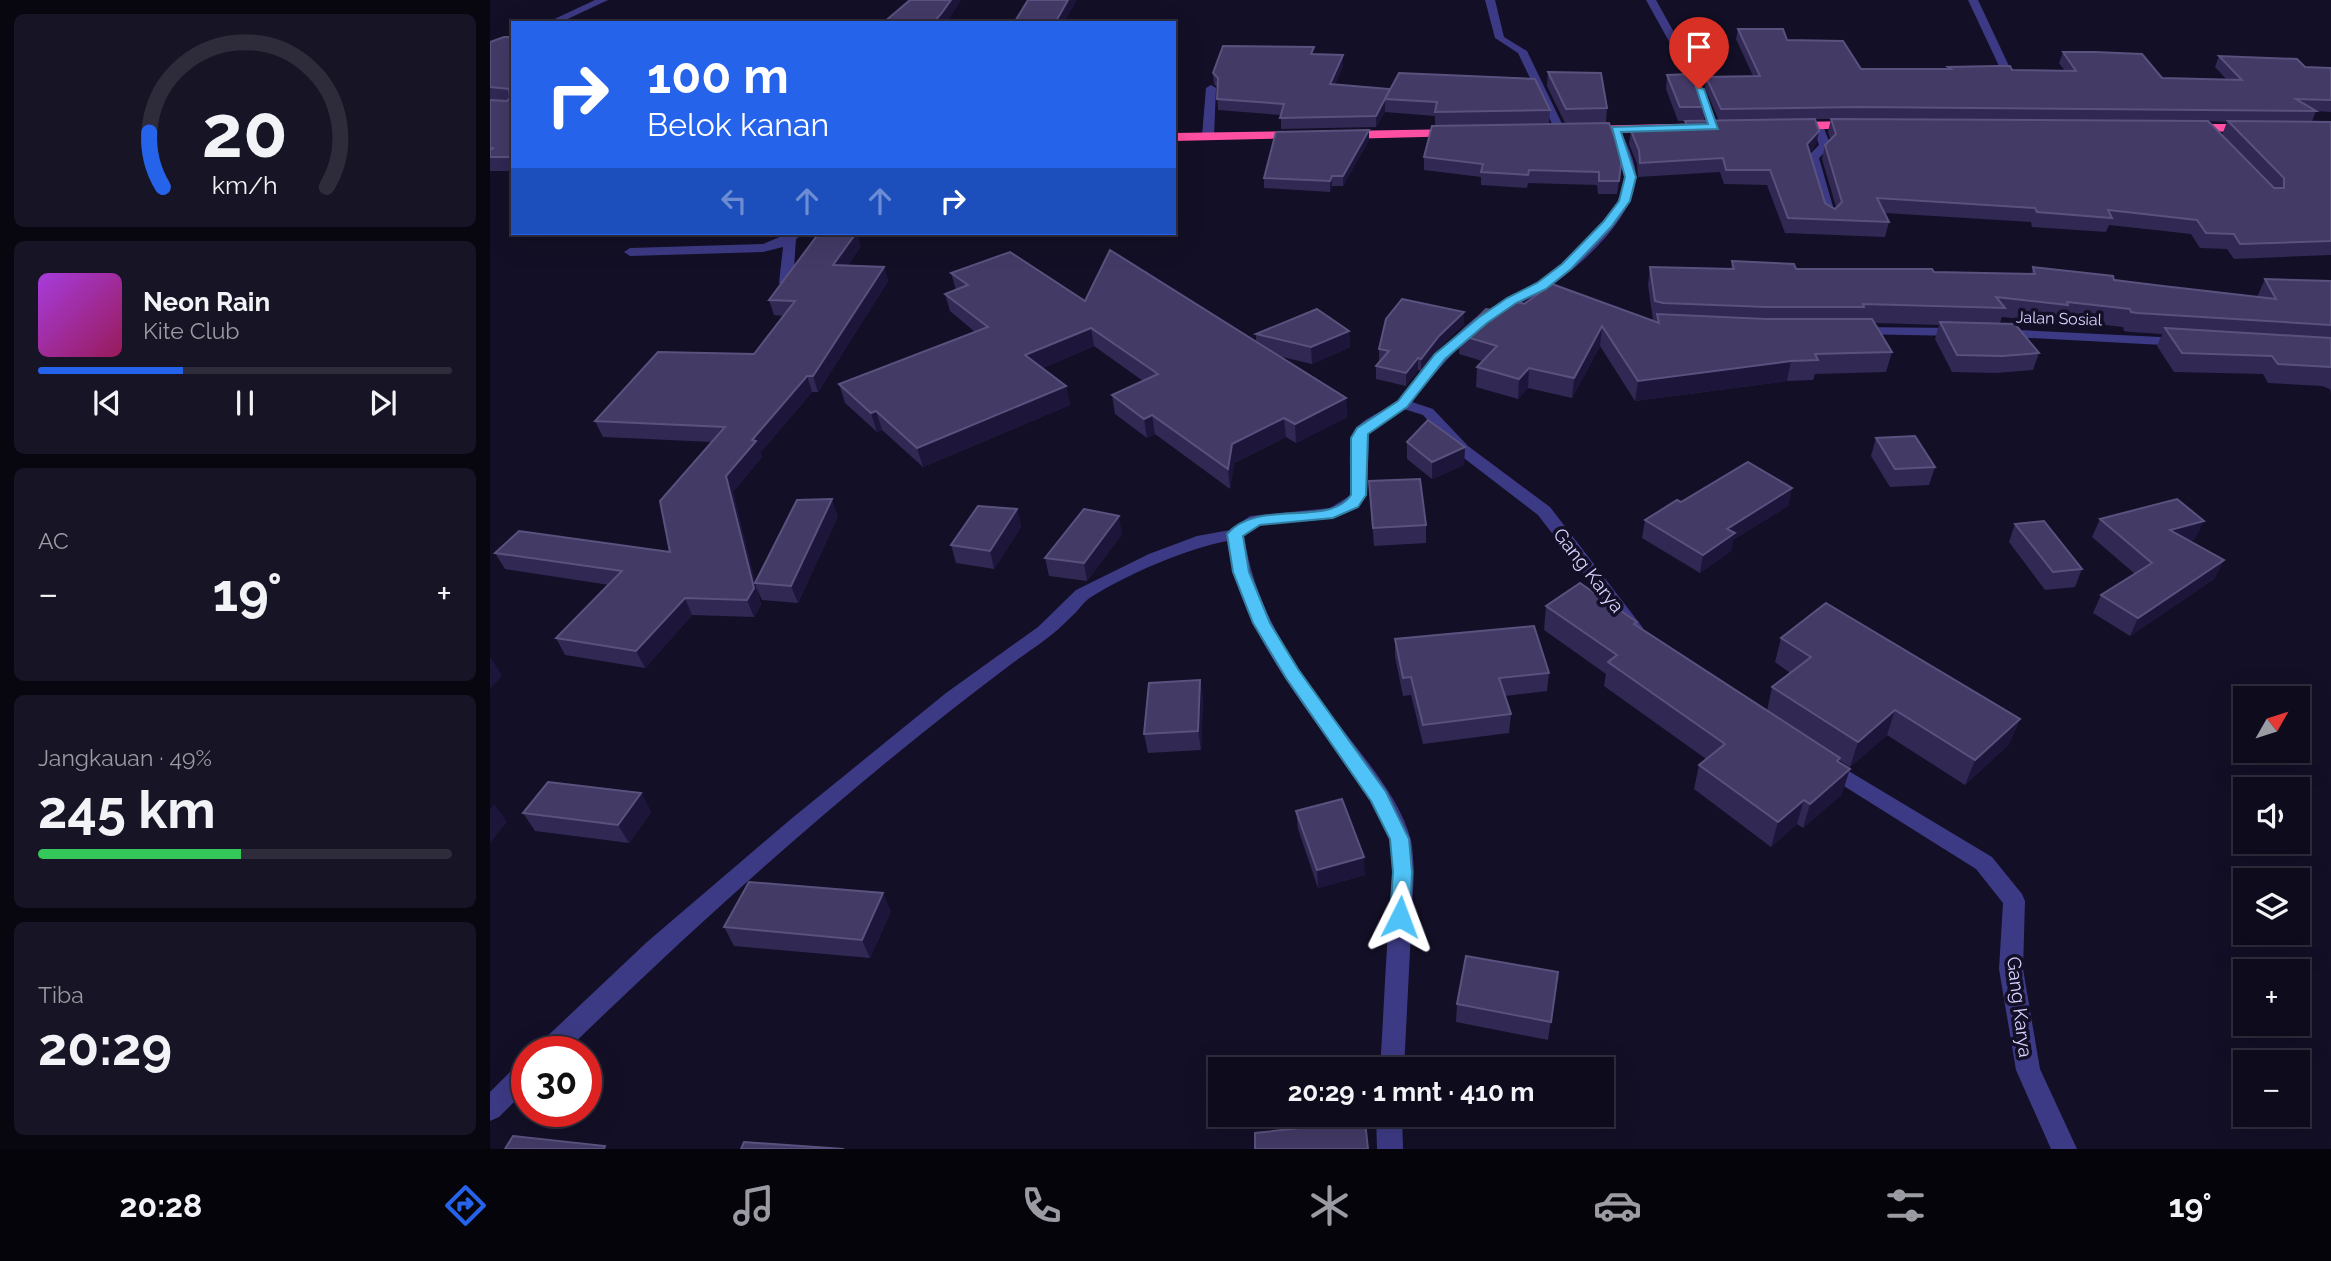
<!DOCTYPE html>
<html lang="id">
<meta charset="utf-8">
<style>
:root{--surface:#0e0b1c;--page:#171425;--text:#f1f3f6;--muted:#9b9ba3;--line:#2e2b3b;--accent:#2563eb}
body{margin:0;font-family:Raleway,sans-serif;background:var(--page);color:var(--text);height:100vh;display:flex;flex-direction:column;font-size:26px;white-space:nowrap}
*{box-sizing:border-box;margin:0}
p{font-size:23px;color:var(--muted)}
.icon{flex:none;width:38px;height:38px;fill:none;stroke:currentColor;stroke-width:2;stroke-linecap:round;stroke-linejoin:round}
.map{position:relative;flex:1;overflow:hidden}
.drawer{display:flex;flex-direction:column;gap:14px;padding:14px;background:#08060f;width:490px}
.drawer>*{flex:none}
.guide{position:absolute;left:21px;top:21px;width:665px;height:214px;border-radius:0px;box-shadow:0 7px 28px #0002,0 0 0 2px var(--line);background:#2563eb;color:#fff;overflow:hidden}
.needle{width:46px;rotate:51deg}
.buttons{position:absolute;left:1743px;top:686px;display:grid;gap:14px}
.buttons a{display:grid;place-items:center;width:77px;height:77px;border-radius:0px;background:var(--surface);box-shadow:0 7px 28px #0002,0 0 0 2px var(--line);font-size:35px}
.speed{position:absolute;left:21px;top:1036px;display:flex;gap:14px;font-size:35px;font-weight:700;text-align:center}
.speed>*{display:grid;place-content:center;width:91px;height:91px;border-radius:50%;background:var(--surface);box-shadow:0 7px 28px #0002,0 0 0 2px var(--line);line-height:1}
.speed .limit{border:10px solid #d22;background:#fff;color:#111}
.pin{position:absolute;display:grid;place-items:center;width:60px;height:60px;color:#fff;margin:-72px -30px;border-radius:50% 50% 50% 0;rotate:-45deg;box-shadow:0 0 7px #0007}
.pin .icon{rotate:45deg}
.me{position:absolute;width:77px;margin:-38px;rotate:3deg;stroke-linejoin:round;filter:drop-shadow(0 0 5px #0008)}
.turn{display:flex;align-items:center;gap:24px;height:147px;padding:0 21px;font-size:32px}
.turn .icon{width:91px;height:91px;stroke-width:2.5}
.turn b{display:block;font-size:49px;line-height:60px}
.lanes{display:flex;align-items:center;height:66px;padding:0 21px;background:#0003;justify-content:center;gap:35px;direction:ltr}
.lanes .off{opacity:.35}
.big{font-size:52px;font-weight:700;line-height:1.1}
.drawer .widget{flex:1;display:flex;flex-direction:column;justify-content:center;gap:10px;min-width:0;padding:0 24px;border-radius:10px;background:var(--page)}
.drawer .dial{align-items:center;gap:0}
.dial svg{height:182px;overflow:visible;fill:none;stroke:var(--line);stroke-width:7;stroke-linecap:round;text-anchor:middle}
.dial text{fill:var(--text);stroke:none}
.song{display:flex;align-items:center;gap:21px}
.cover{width:84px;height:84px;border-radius:10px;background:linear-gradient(135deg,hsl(280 70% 55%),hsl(330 70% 35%))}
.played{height:7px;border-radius:4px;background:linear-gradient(90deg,var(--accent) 35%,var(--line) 35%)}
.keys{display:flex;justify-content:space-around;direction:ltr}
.heat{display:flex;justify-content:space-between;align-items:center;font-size:38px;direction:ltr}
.charge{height:10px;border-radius:5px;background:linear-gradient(90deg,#34c759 49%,var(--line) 0)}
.trip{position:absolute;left:718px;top:1057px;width:406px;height:70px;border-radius:0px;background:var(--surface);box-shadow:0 7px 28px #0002,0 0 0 2px var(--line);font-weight:700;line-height:70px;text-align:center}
.tab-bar{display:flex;height:112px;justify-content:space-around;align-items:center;background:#06040b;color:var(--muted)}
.tab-bar .icon{width:49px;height:49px}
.tab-bar .selected{color:var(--accent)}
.tab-bar b{font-size:32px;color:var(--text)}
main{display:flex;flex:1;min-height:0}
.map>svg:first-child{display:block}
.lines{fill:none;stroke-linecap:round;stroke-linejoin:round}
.street{fill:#3d3a85;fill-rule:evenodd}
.highway{fill:#ff4fa3;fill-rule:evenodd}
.wall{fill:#312854;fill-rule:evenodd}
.shaded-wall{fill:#1d163a}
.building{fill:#433a66;stroke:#5a527e;stroke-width:2}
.route{fill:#4fc3f7;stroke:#337fa1;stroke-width:2}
.labels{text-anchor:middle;stroke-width:7;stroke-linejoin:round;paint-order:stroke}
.far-street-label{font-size:16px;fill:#d9d4ff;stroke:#130f26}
.street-label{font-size:19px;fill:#d9d4ff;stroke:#130f26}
</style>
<main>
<section class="drawer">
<div class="widget dial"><svg viewBox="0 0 100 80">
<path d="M14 69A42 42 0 1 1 86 69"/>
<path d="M14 69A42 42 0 0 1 8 45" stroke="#2563eb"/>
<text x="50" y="56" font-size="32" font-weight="700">20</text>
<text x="50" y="72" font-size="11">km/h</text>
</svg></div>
<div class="widget">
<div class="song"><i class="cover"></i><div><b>Neon Rain</b><p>Kite Club</p></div></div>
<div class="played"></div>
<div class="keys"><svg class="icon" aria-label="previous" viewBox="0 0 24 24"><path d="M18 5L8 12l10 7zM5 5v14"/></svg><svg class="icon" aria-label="pause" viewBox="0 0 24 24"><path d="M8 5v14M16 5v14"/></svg><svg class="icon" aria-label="next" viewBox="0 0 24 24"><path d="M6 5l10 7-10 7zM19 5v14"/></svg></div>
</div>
<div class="widget"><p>AC</p>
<div class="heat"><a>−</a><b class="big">19°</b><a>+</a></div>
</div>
<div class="widget"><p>Jangkauan · 49%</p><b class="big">245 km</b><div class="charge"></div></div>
<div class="widget"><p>Tiba</p><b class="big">20:29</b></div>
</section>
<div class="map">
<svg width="1841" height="1149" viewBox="0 0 1841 1149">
<rect width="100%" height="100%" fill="#130f26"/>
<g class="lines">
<g class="street">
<path d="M105 0H118L69 23H56Z"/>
<path d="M995 0H1005L1014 37 1037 51 1075 130 1074 132 1065 130 1028 53 1005 38Z"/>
<path d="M1156 0H1166L1201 63 1229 127 1228 129 1219 127 1191 63Z"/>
<path d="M1478 0H1488L1519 66 1518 68 1509 66Z"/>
<path d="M721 85 726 88 724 136 718 139 712 136 716 88Z"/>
<path d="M1328 123 1333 126 1341 146 1329 158 1346 217 1340 221 1334 217 1317 157 1329 145 1323 126Z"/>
<path d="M1125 126 1130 129C1136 143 1145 159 1146 175 1147 217 1085 272 1051 292 1034 302 1015 309 999 321 969 343 945 373 922 402L943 409 978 446 1060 507 1150 624 1153 628 1150 632H1138L1048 515 966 452 933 415 914 409 879 433 877 495 869 507 843 518 770 525 754 536C764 602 797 656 837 709 864 746 909 794 921 840 923 850 923 861 924 872L914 1069H890C893 1023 895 977 898 931 900 899 907 862 897 831 887 803 866 779 849 755 802 689 749 623 737 541 695 549 638 574 601 597 593 602 589 610 582 616 565 634 544 648 524 662 365 781 217 914 75 1052H46L49 1044 157 942 301 819 456 693 548 627 586 590 659 554 707 536 740 530 760 516 840 508 861 495C861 480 857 443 864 431 873 417 896 411 908 400 935 373 955 342 985 318 1002 305 1023 298 1041 287 1074 267 1135 216 1134 175 1134 159 1125 143 1120 129Z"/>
<path d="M299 233H314L306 239 303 283 296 287 289 283 293 247 273 252 140 256 134 252 140 248 273 244Z"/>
<path d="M1366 327 1471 328 1478 332 1471 336 1361 334 1359 331Z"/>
<path d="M1509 329 1691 338 1698 342 1691 346 1504 336 1502 333Z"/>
<path d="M1337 758 1502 857 1532 894 1535 901 1533 969 1550 1069 1587 1149H1561L1526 1070 1509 969 1513 903 1486 869 1330 771 1327 766 1330 761Z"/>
<path d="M37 1061V1089L9 1117 0 1121V1092L28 1064Z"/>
<path d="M886 1115H912L913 1149H887Z"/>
</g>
<g class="highway">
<path d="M1366 121 1373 125 1371 128 1301 130 1294 126 1301 122Z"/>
<path d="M1223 123 1230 127 1228 130 1094 134 1087 130 1094 126Z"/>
<path d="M1696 124H1762L1769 128 1762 132 1691 131 1689 128Z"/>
<path d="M968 129 973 130V136L853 139 846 135 853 131Z"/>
<path d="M814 131 819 132V138L684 141V133Z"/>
</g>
</g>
<g class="wall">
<path d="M1248 29 1297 40 1371 69H1458V67L1522 70 1575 71 1569 63 1573 52 1672 78 1737 80 1725 67 1729 56 1815 67 1841 68V112L1826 111 1822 121 1841 122V255L1744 259 1737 249 1710 248 1701 234 1619 225 1616 232 1542 227 1541 222 1395 213 1399 222 1395 237 1295 233 1277 185 1234 184 1230 172 1148 177 1147 164 1139 144 1141 131 1194 128 1195 121H1188L1176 89 1177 75 1216 107 1214 121H1229L1215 88 1216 77 1263 76 1246 39ZM1325 119H1341L1338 132 1340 139 1335 145 1332 159 1346 207 1345 209 1335 203 1320 152 1326 144 1329 131ZM1718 121 1737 122 1732 135Z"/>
<path d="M23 37V171H0V42Z"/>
<path d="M824 54 853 66 845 84 1060 110 1059 124 945 126V116L895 112 886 127 791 129V115L728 110 727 87 724 84 723 73Z"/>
<path d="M1058 72 1117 108 1116 123H1075L1057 86Z"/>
<path d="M879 140 853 186H842L840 192 774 188V178Z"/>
<path d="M934 157 1131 169 1127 194H1108L1107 185 1038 183 1037 188 991 185V177L934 170Z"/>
<path d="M371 246 357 266 394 267 398 281 328 392H322L270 453 272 457 243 492 265 582 348 516 308 603 272 600 267 589 271 605 264 617 202 615 155 668 75 655 66 638 119 585 15 569 5 553 180 552 222 442 113 437 105 421 264 354 294 316 284 315 279 300Z"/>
<path d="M1242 261 1306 269 1541 274 1543 267 1673 286 1767 297 1775 279 1841 281V393L1840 389 1832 386 1778 383 1773 374 1684 372 1667 346 1672 334 1640 332 1634 331 1633 327 1572 320 1571 323 1512 317 1510 323 1549 353 1543 370 1506 373 1462 372 1445 339 1449 325 1385 323 1402 352 1396 372 1325 374 1323 380 1297 381 1145 401 1110 346 1082 398 1038 388 1028 399 986 387 987 367 992 361 969 354 970 335 1006 311 1034 304 1166 323 1167 321 1163 320 1158 285 1160 267 1241 269Z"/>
<path d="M461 273 595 301 766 342V334L859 331 860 347 822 364 788 356 856 398 857 417 806 443 796 437 744 463 740 489 665 434 657 438 625 414 622 395 653 381 604 346 553 368 576 386 580 405 433 467 392 430 387 432 355 403 349 384 485 332 460 311 455 294 466 290Z"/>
<path d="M974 324 949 348 931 371 928 370 916 386 886 379V366L891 361H889V349Z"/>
<path d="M1386 438 1445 467 1439 485 1400 487 1381 456Z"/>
<path d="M917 442 975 447 974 465 942 479 917 459Z"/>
<path d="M879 481 936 525V543L884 546Z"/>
<path d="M1302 488 1298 506 1243 540 1241 551 1210 573 1152 538 1155 520 1191 502Z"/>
<path d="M527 509 531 527 504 569 466 563 461 545Z"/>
<path d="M1610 519 1705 539 1699 541 1734 560 1724 579 1640 636 1603 613 1611 595 1645 574 1602 537Z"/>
<path d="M1525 524 1592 569 1585 587 1555 590 1519 542Z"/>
<path d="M632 534 597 581 559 576 555 558Z"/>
<path d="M1056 606 1147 626 1277 711 1282 687 1300 673 1285 662 1291 638 1530 719 1519 744 1475 785 1397 735 1360 767 1349 760 1352 794 1313 828 1307 824 1281 847 1204 789 1209 765 1216 759 1114 686 1116 674 1054 630Z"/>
<path d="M905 639 1059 673 1057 691 1015 696 1021 714 1019 733 933 744 921 695 913 696 905 657Z"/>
<path d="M710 680 713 699 711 750 658 753 654 734Z"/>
<path d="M151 793 161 812 139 843 45 831 33 813Z"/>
<path d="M806 811 875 875 828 888 808 829Z"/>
<path d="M401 911 380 958 244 946 234 927Z"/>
<path d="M1068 972 1058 1040 966 1022 967 1004Z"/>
</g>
<g class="shaded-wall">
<path d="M461 0H471L457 23H443Z"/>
<path d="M578 0H587L574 23H565Z"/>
<path d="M853 55V66L840 94V84Z"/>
<path d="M895 101V112L886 127V116Z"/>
<path d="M879 130V140L853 186V176Z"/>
<path d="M1329 131 1326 144 1314 158 1317 144Z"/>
<path d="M842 176V186L840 192V181Z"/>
<path d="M366 233H367L371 246 347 280 343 265Z"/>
<path d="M394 267 398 281 328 392 323 376Z"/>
<path d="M974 312V324L949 348 931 371V359L949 336Z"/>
<path d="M1112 326 1110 346 1082 398 1084 378Z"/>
<path d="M601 328 604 346 539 374 535 355Z"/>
<path d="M859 331 860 347 822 364 821 347Z"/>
<path d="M928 358V370L916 386V373Z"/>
<path d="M1301 361 1297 381 1145 401 1148 381Z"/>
<path d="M1039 368 1038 388 1028 399 1029 379Z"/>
<path d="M317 376 322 392 270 453 272 457 243 492 266 583H265L271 605 264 617 257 600 236 476 262 440Z"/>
<path d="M576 386 580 405 433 467 427 448Z"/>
<path d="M856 398 857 417 806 443 805 424Z"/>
<path d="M386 411 392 430 387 432 381 413Z"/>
<path d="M662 415 665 434 657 438 654 419Z"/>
<path d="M794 418 796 437 744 463 740 489 738 469 742 444Z"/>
<path d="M975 447 974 465 942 479V462Z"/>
<path d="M1302 488 1298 506 1243 540 1241 551 1210 573 1213 555 1237 529Z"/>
<path d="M342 499 348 516 308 603 301 586Z"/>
<path d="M527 509 531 527 504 569 500 551Z"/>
<path d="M629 516 632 534 597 581 594 563Z"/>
<path d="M1714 521 1705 539 1672 548 1680 530Z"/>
<path d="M1734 560 1724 579 1640 636 1648 618Z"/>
<path d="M195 598 202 615 155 668 146 651Z"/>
<path d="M1 658 12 676 0 689V659Z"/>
<path d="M710 680 713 699 711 750 708 731Z"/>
<path d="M1405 710 1397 735 1360 767 1368 742Z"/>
<path d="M1530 719 1519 744 1475 785 1485 760Z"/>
<path d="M1360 769 1352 794 1313 828 1320 804Z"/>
<path d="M151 793 161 812 139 843 128 825Z"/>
<path d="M1314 800 1307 824 1281 847 1288 822Z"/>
<path d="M4 804 17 822 0 843V809Z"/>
<path d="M874 857 875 875 828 888 827 870Z"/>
<path d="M393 893 401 911 380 958 372 940Z"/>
</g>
<g class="building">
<path d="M420 0H461L451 14 443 23H393Z"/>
<path d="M538 0H578L565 23H524Z"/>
<path d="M1248 29H1293L1297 40 1353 41 1371 69H1461L1458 67 1507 66H1520L1522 70 1586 71 1573 52H1605L1652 54 1672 78 1752 80 1729 56 1807 59 1815 67 1841 68V100L1806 99 1826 111 1368 107 1231 109 1216 77 1270 76Z"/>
<path d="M14 37H23V157H0V150L4 148H0V100L17 101 20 98 19 89 0 87V42Z"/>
<path d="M733 46 824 47 821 54 853 55 840 84 900 89 886 116 790 118 794 104 727 99 728 78 723 73Z"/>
<path d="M1058 72 1111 73 1117 108 1076 109Z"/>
<path d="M909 73 1045 79 1060 110 945 112 947 102 895 99Z"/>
<path d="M1201 74 1216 107H1190L1177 75Z"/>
<path d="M1325 119 1329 131 1317 144 1335 203 1345 209 1352 202 1335 145 1346 134 1341 119 1718 121 1784 188H1794V178L1738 121 1841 122V241L1750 244 1744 234 1716 233 1707 220 1618 210 1622 218 1547 212 1545 208 1387 198 1399 222 1298 218 1280 170H1236L1233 158 1150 163 1149 150 1141 131 1198 127 1195 121Z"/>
<path d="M1119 123 1132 156 1129 181H1109V172L1039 170 1038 175 991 172 993 164 934 157 942 126Z"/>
<path d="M879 130 853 176H842L840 181 774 178 786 132Z"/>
<path d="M329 233H366L343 265 394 267 323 376H317L262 440 266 441 236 476 264 588 257 600 195 598 146 651 66 638 132 571 5 553 29 531 180 552 170 501 235 427 105 421 168 352 264 354 305 301 279 300Z"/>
<path d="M620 250 856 398 805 424 794 418 742 444 738 469 662 415 654 419 622 395 668 374 601 328 535 355 576 386 427 448 386 411 381 413 349 384 498 327 455 294 478 285 461 273 520 252 595 301Z"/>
<path d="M1242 261 1304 264 1306 269H1442L1444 272 1545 274 1543 267 1623 276 1624 280 1673 286 1786 299 1775 279 1841 281V325L1647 313 1641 312 1640 309 1577 302 1578 305 1506 297 1515 308 1373 304 1374 307H1276L1173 303 1165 301 1160 267 1244 269Z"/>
<path d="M1062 284 1169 323 1167 314 1276 319H1382L1402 352 1325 354 1328 360 1301 361 1148 381 1112 326 1084 378 1039 368 1029 379 987 367 1007 346 970 335 996 309 1006 311 1019 299 1034 304Z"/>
<path d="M912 299 974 312 949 336 931 359 928 358 916 373 886 366 899 351 889 349 896 319Z"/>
<path d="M827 309 859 331 821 347 766 334Z"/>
<path d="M1450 322 1525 324 1549 353 1512 356 1467 355Z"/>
<path d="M1675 328 1841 338V367L1788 364 1782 356 1692 353Z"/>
<path d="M938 420 975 447 942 462 917 442Z"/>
<path d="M1425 436 1445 467 1405 469 1386 438Z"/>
<path d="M1258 462 1302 488 1237 529 1245 533 1213 555 1155 520 1187 500 1191 502Z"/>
<path d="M930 479 936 525 883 528 879 481Z"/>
<path d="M342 499 301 586 265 583 307 500Z"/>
<path d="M1687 499 1714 521 1680 530 1734 560 1648 618 1611 595 1662 563 1610 519Z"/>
<path d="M488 506 527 509 500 551 461 545Z"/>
<path d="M594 509 629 516 594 563 555 558Z"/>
<path d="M1554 521 1592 569 1563 572 1525 524Z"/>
<path d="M1090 583 1147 622 1144 624 1350 758 1347 761 1360 769 1320 804 1314 800 1288 822 1209 765 1235 744 1118 662 1127 655 1056 606Z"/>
<path d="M1336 603 1530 719 1485 760 1405 710 1368 742 1282 687 1321 657 1291 638Z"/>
<path d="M1044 626 1059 673 1009 678 1021 714 933 725 921 677 913 678 905 639Z"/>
<path d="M710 680 708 731 654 734 659 683Z"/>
<path d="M58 782 151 793 128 825 33 813Z"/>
<path d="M852 799 874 857 827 870 806 811Z"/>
<path d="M259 882 393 893 372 940 234 927Z"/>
<path d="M976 956 1068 972 1061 1022 967 1004Z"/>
<path d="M875 1121 878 1149H765V1133Z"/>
<path d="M23 1136 115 1146 114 1149H15Z"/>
<path d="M254 1142 354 1149H251Z"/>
</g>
<path class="route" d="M1206 87 1214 89 1228 129 1131 132 1146 177 1140 201 1121 227 1081 269 1056 289 1026 303 997 323 955 359 917 407 878 434 876 495 868 507 843 518 770 525 753 536 759 572 780 623 808 669 896 792 919 839 922 872 920 917 917 923 910 926 903 923 900 917 903 872 900 839 881 801 796 678 763 623 743 572 737 534C767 498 839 528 861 495V438L867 428 908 401 945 354 988 318 1017 298 1047 283 1072 264 1113 222 1129 201 1135 177 1122 127 1218 124Z"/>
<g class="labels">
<g class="far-street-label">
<text transform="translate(1569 318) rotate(2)" y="6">Jalan Sosial</text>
</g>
<g class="street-label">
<text transform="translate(1099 570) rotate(52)" y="7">Gang Karya</text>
<text transform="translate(1530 1007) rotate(83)" y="7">Gang Karya</text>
</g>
</g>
</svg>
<div class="buttons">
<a><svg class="needle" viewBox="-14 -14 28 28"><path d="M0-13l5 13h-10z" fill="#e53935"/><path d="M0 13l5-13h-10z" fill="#9b9ba3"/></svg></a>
<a><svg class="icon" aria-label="sound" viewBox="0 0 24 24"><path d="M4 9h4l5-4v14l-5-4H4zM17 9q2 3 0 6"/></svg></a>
<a><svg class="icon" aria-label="layers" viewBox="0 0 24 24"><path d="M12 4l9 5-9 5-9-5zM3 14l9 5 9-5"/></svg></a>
<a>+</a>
<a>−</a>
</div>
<div class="speed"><div class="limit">30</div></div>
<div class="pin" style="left:1209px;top:89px;background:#d93025"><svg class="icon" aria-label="arrive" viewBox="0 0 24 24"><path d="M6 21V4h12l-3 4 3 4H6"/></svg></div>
<svg class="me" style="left:910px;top:917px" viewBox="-20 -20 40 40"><path d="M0-17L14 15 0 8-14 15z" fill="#4fc3f7" stroke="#fff" stroke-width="4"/></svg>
<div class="trip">20:29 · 1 mnt · 410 m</div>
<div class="guide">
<div class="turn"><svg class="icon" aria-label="right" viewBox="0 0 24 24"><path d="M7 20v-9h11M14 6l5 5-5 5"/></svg><div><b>100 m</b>Belok kanan</div></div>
<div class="lanes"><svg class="icon off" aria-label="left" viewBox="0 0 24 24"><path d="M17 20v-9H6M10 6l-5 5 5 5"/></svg><svg class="icon off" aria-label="ahead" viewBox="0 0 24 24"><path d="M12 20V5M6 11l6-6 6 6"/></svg><svg class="icon off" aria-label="ahead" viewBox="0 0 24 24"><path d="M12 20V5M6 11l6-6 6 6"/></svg><svg class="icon" aria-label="right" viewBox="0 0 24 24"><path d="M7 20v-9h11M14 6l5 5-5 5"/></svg></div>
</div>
</div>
</main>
<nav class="tab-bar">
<b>20:28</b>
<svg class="icon selected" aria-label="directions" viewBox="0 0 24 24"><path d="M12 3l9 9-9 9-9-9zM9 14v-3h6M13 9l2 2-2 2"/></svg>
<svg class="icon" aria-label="music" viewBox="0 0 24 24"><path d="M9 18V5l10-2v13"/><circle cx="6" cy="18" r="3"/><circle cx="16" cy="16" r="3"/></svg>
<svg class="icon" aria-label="phone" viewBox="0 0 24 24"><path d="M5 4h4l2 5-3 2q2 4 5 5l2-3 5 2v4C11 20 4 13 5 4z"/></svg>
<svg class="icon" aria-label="climate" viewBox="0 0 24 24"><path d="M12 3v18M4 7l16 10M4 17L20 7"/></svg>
<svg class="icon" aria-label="car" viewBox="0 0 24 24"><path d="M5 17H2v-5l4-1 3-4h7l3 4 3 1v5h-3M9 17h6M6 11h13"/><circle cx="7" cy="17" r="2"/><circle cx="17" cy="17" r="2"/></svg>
<svg class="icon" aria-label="filters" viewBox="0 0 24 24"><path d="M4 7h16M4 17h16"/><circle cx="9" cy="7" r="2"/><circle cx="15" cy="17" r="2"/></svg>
<b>19°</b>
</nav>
